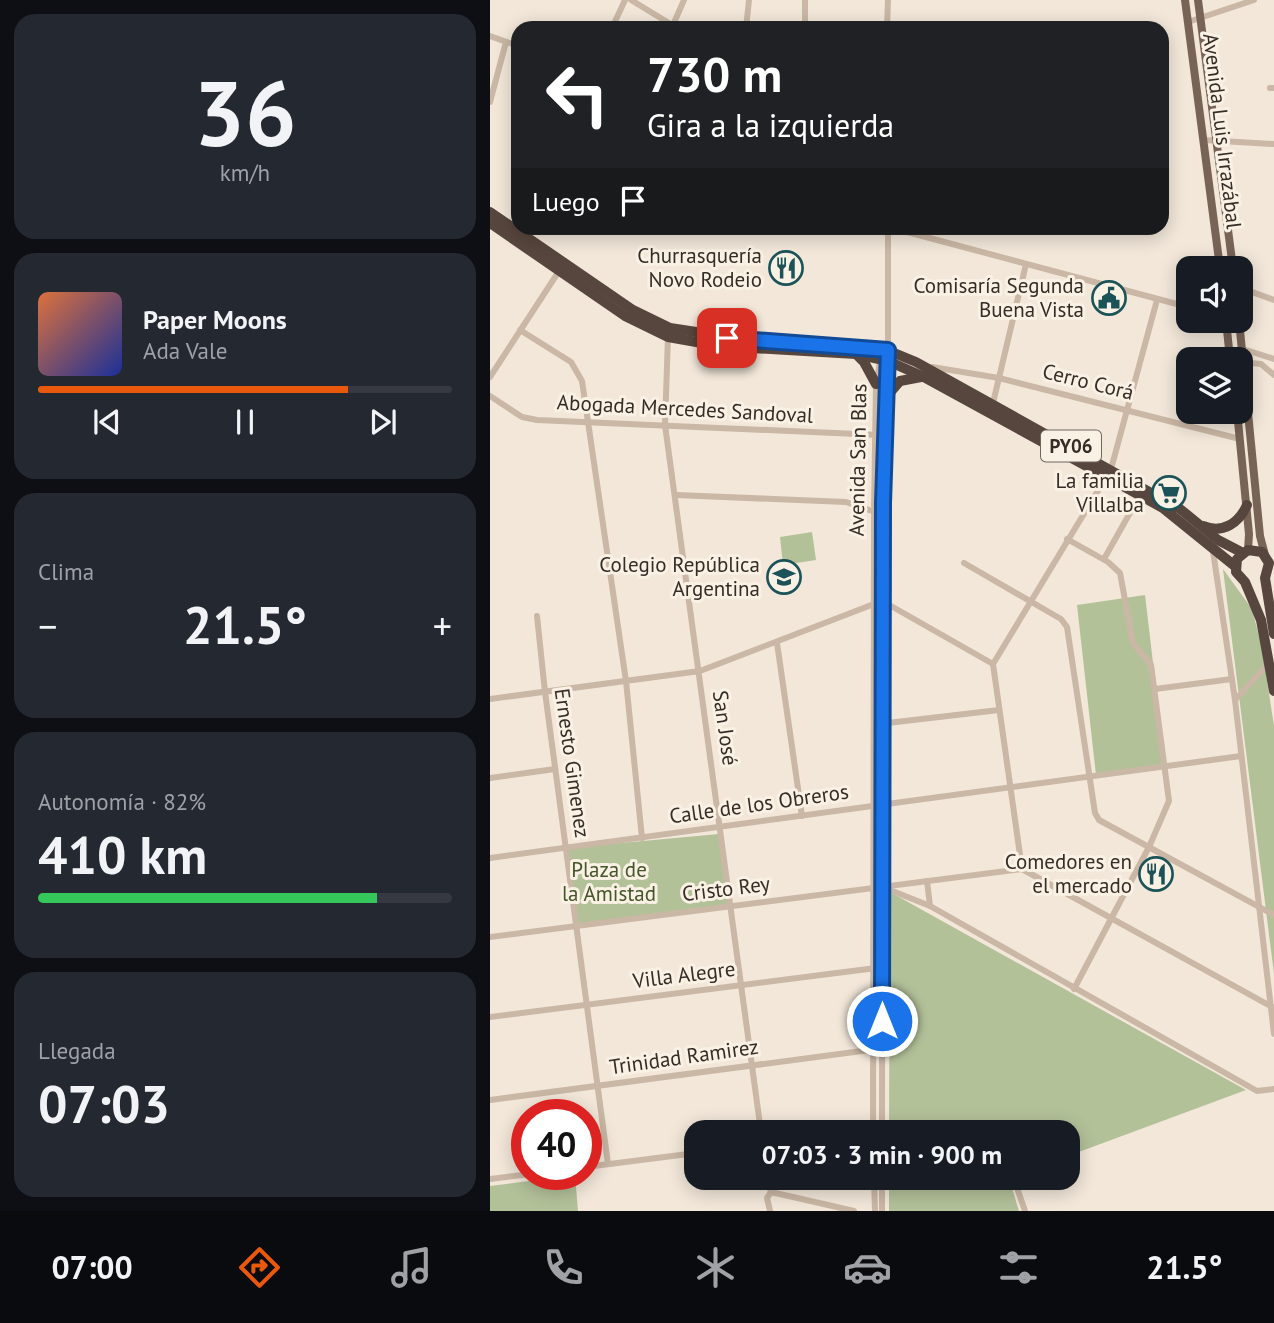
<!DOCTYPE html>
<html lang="es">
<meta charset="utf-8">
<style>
:root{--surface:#171b24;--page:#242831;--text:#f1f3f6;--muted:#9ea1a6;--line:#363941;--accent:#ea580c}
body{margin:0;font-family:"PT Sans",sans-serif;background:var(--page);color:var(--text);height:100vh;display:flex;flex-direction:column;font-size:26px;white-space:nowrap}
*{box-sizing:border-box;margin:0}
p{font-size:23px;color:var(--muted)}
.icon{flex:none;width:38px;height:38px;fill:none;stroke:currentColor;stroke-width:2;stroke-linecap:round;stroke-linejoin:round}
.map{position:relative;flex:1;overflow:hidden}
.sheet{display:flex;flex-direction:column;gap:14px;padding:14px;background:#0d0f14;width:490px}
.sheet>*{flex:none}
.banner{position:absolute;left:21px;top:21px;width:658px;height:214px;border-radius:21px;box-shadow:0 4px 18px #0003;background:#202124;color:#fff;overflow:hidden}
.controls{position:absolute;left:686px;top:256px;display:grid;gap:14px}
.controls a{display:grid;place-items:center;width:77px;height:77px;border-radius:14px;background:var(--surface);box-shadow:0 4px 18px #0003;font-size:35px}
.speed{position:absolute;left:21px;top:1099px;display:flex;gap:14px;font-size:35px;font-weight:700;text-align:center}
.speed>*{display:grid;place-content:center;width:91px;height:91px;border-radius:50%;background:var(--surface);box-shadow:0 4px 18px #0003;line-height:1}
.speed .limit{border:10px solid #d22;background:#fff;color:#111}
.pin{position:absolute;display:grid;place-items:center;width:60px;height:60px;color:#fff;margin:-30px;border-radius:14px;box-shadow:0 4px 10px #0006}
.me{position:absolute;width:77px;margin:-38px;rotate:0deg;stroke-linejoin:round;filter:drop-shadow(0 0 5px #0008)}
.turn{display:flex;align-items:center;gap:24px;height:147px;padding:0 21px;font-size:32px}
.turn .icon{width:91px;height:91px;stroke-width:2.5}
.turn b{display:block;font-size:49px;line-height:60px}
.then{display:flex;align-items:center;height:66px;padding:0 21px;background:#0003;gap:14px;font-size:26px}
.big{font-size:52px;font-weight:800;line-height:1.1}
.sheet .tile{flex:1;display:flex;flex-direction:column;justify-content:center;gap:10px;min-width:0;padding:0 24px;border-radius:21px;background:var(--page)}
.sheet .dial{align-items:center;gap:0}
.dial b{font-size:91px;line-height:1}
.song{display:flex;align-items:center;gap:21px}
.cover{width:84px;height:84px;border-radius:10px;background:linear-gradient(135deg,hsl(20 70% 55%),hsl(230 70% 35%))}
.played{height:7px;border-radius:4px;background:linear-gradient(90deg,var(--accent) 75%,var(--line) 75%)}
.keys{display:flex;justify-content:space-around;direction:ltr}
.heat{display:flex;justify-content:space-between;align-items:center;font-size:38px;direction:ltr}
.charge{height:10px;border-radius:5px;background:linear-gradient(90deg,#34c759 82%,var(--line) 0)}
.trip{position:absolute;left:194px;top:1120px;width:396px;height:70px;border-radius:21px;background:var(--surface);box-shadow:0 4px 18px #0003;font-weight:800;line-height:70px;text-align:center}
.menu{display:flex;height:112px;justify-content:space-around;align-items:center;background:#090b0e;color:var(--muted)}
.menu .icon{width:49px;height:49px}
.menu .on{color:var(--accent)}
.menu b{font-size:32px;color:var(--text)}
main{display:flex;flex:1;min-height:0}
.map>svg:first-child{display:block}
.green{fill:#b3c199}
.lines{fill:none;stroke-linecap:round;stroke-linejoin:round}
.minor{stroke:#cab7a5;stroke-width:6}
.major{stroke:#786357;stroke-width:8}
.highway{stroke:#57463d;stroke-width:10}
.route-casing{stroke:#114b97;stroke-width:18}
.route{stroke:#1a73e8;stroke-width:12}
.labels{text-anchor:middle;stroke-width:6;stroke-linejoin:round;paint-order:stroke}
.shield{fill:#faf1e5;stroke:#71675f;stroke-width:2}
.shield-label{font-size:19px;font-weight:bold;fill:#362c26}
.street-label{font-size:21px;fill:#362c26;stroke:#faf1e5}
.poi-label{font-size:21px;fill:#362c26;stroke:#faf1e5;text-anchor:end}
.park-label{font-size:21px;fill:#445529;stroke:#faf1e5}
</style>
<main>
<section class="sheet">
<div class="tile dial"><b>36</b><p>km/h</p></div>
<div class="tile">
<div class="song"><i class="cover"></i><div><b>Paper Moons</b><p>Ada Vale</p></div></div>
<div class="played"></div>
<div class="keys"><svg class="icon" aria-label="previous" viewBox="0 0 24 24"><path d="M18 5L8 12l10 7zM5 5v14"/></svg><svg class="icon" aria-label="pause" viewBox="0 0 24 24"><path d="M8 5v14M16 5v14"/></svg><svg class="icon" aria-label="next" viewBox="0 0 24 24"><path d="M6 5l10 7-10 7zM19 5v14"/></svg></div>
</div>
<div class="tile"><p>Clima</p>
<div class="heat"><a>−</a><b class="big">21.5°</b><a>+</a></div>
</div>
<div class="tile"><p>Autonomía · 82%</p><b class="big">410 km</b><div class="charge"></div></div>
<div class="tile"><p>Llegada</p><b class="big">07:03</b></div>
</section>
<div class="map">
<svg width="784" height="1211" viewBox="0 0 784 1211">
<rect width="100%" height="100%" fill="#f2e7d9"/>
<g class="green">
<path d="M322 532 326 560 293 565 290 537Z"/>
<path d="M733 569 762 609 772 648 784 726V974Z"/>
<path d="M655 595 675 764 606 775 587 605Z"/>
<path d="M229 834 239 905 86 926 76 848Z"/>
<path d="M400 892 756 1090 578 1156V1132H399Z"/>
<path d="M85 1175 88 1211H0V1186Z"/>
<path d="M399 1178H519L529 1211H399Z"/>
</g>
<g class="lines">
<g class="minor">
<path d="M141 0 187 28"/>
<path d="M315 0V28"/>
<path d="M698 22 764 0"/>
<path d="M183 25 194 0"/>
<path d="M122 28 135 0"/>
<path d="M256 28 259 0"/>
<path d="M397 28 398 0"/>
<path d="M0 36 28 46"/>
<path d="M780 88H784"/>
<path d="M0 102 16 42"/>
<path d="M714 140 784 144"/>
<path d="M402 228 698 307"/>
<path d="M751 288 784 300"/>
<path d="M30 330 81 362 92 381 136 681 152 838"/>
<path d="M178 336 175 425 271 1132"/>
<path d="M753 349 784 359"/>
<path d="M751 362 771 364 784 375"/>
<path d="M442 367 509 378 750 439"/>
<path d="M0 377 71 268"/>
<path d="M0 396 32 417 47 420 389 435"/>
<path d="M503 403 536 264"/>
<path d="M186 495 356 502 385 512"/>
<path d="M577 539 618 562 630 573 643 643 661 665 679 801 659 847 584 989"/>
<path d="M723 551 745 700 784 1034"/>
<path d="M614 559 650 495"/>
<path d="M474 563 571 619 577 627 605 813 609 820 784 915"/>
<path d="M394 602 503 664"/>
<path d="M47 616 55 692 118 1164"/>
<path d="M287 643 312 816"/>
<path d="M665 689 742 679"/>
<path d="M0 699 210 671 384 604"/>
<path d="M745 700 779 663"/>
<path d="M389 724 509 710"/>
<path d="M0 778 65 769"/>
<path d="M0 858 751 756"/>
<path d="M532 869 503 664 621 469 667 300"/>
<path d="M437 881 440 906"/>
<path d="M395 888 440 906 767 1091 784 1089"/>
<path d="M0 937 532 869 784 1008"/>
<path d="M0 1017 386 968"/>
<path d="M0 1100 387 1049"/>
<path d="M365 1132 387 1129"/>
<path d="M383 1132 384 511 386 384 391 357"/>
<path d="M392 1132 393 503 398 387V228"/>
<path d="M96 1167 206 1153"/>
<path d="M277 1178 281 1192"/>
<path d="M384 1178 385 1211"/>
<path d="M0 1179 40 1174"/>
<path d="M526 1185 535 1211"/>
<path d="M281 1192 364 1211"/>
<path d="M280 1211 277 1198 281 1192"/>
<path d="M392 1211V1178"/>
</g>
<g class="major">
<path d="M695 0 730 268"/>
<path d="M708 0 743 268"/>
<path d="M736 320 740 359"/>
<path d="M749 320 770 536 775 555"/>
<path d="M747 411 759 534 758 550"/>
</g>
<g class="highway">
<path d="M0 212 143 310 180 328 252 339 392 348 426 362 690 509 728 540 753 553"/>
<path d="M0 223 135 316 178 337 229 346 366 354 398 361 434 377 673 508 746 567"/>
<path d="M367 355 374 362 386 384"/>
<path d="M397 396 410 381 431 377"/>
<path d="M713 526C733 534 749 523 757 505"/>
<path d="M784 634 775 578 779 563 772 552 758 550 747 559 746 572 755 582 771 620 784 691"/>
</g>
</g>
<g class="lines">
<g class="route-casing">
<path id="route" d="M237 338 398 350 393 503 392 1021"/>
</g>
<use href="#route" class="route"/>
</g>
<defs>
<g id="restaurant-ring" transform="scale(1.75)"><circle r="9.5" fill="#faf1e5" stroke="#1b5358" stroke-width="1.5"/><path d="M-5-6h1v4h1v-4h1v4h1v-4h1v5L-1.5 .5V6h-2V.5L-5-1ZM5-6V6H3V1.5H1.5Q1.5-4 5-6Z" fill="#1b5358"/></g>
<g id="civic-ring" transform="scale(1.75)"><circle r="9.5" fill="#faf1e5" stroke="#1b5358" stroke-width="1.5"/><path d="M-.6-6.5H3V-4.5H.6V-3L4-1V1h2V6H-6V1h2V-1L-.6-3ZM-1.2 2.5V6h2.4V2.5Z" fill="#1b5358"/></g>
<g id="supermarket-ring" transform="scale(1.75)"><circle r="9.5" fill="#faf1e5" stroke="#1b5358" stroke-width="1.5"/><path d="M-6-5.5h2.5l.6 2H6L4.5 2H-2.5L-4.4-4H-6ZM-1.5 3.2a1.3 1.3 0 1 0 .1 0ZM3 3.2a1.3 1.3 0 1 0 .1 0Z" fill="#1b5358"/></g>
<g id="school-ring" transform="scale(1.75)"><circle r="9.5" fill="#faf1e5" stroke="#1b5358" stroke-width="1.5"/><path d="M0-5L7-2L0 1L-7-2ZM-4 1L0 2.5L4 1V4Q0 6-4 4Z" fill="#1b5358"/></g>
</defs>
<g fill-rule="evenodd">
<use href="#restaurant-ring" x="296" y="268"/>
<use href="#civic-ring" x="619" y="298"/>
<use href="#supermarket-ring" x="679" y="493"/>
<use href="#school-ring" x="294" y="577"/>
<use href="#restaurant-ring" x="666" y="874"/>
</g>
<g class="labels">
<rect class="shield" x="551" y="430.5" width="60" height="31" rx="5"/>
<g class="shield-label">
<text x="581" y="453">PY06</text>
</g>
<g class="street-label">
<text transform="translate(732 131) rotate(83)" y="7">Avenida Luis Irrazábal</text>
<text transform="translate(598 382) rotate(14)" y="7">Cerro Corá</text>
<text transform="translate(195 409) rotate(3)" y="7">Abogada Mercedes Sandoval</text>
<text transform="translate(368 460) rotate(-89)" y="7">Avenida San Blas</text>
<text transform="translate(235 728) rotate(82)" y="7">San José</text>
<text transform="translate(82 763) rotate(82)" y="7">Ernesto Gimenez</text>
<text transform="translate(269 804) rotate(-8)" y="7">Calle de los Obreros</text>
<text transform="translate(236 889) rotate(-7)" y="7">Cristo Rey</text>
<text transform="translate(194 975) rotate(-7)" y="7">Villa Alegre</text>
<text transform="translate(194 1057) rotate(-8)" y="7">Trinidad Ramirez</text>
</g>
<g class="poi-label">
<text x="272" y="263">Churrasquería<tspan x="272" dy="24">Novo Rodeio</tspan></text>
<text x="594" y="293">Comisaría Segunda<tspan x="594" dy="24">Buena Vista</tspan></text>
<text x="654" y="488">La familia<tspan x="654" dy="24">Villalba</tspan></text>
<text x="270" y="572">Colegio República<tspan x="270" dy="24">Argentina</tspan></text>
<text x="642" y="869">Comedores en<tspan x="642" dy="24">el mercado</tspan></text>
</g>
<g class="park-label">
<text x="119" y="877">Plaza de<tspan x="119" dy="24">la Amistad</tspan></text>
</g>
</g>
</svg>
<div class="controls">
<a><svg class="icon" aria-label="sound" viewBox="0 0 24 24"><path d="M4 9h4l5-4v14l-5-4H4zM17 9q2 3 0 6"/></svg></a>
<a><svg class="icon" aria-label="layers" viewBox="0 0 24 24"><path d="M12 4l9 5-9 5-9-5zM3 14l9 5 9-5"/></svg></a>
</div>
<div class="speed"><div class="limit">40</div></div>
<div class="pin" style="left:237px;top:338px;background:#d93025"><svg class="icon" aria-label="arrive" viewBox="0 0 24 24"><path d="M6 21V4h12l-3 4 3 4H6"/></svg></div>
<svg class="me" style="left:392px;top:1021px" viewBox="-20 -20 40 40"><circle r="17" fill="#1a73e8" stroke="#fff" stroke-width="3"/><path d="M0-11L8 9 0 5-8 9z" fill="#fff"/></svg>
<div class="trip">07:03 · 3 min · 900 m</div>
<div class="banner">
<div class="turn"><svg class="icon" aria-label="left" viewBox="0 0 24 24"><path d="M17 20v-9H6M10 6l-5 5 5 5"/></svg><div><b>730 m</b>Gira a la izquierda</div></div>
<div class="then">Luego<svg class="icon" aria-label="arrive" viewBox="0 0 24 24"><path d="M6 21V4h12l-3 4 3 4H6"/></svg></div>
</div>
</div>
</main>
<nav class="menu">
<b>07:00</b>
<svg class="icon on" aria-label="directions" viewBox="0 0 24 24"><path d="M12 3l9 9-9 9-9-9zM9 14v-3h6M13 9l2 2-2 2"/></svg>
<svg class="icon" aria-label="music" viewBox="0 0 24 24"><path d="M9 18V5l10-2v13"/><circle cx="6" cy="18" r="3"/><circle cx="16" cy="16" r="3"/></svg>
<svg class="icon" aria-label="phone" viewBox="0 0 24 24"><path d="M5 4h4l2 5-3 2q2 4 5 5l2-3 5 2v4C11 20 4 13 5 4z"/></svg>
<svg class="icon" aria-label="climate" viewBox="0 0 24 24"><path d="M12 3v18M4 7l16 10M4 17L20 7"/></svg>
<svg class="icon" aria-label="car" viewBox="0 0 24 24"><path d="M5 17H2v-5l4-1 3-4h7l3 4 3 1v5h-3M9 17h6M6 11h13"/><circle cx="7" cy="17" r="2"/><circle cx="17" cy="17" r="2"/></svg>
<svg class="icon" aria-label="filters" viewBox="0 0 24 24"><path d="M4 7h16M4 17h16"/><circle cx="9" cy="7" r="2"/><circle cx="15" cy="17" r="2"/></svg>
<b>21.5°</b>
</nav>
